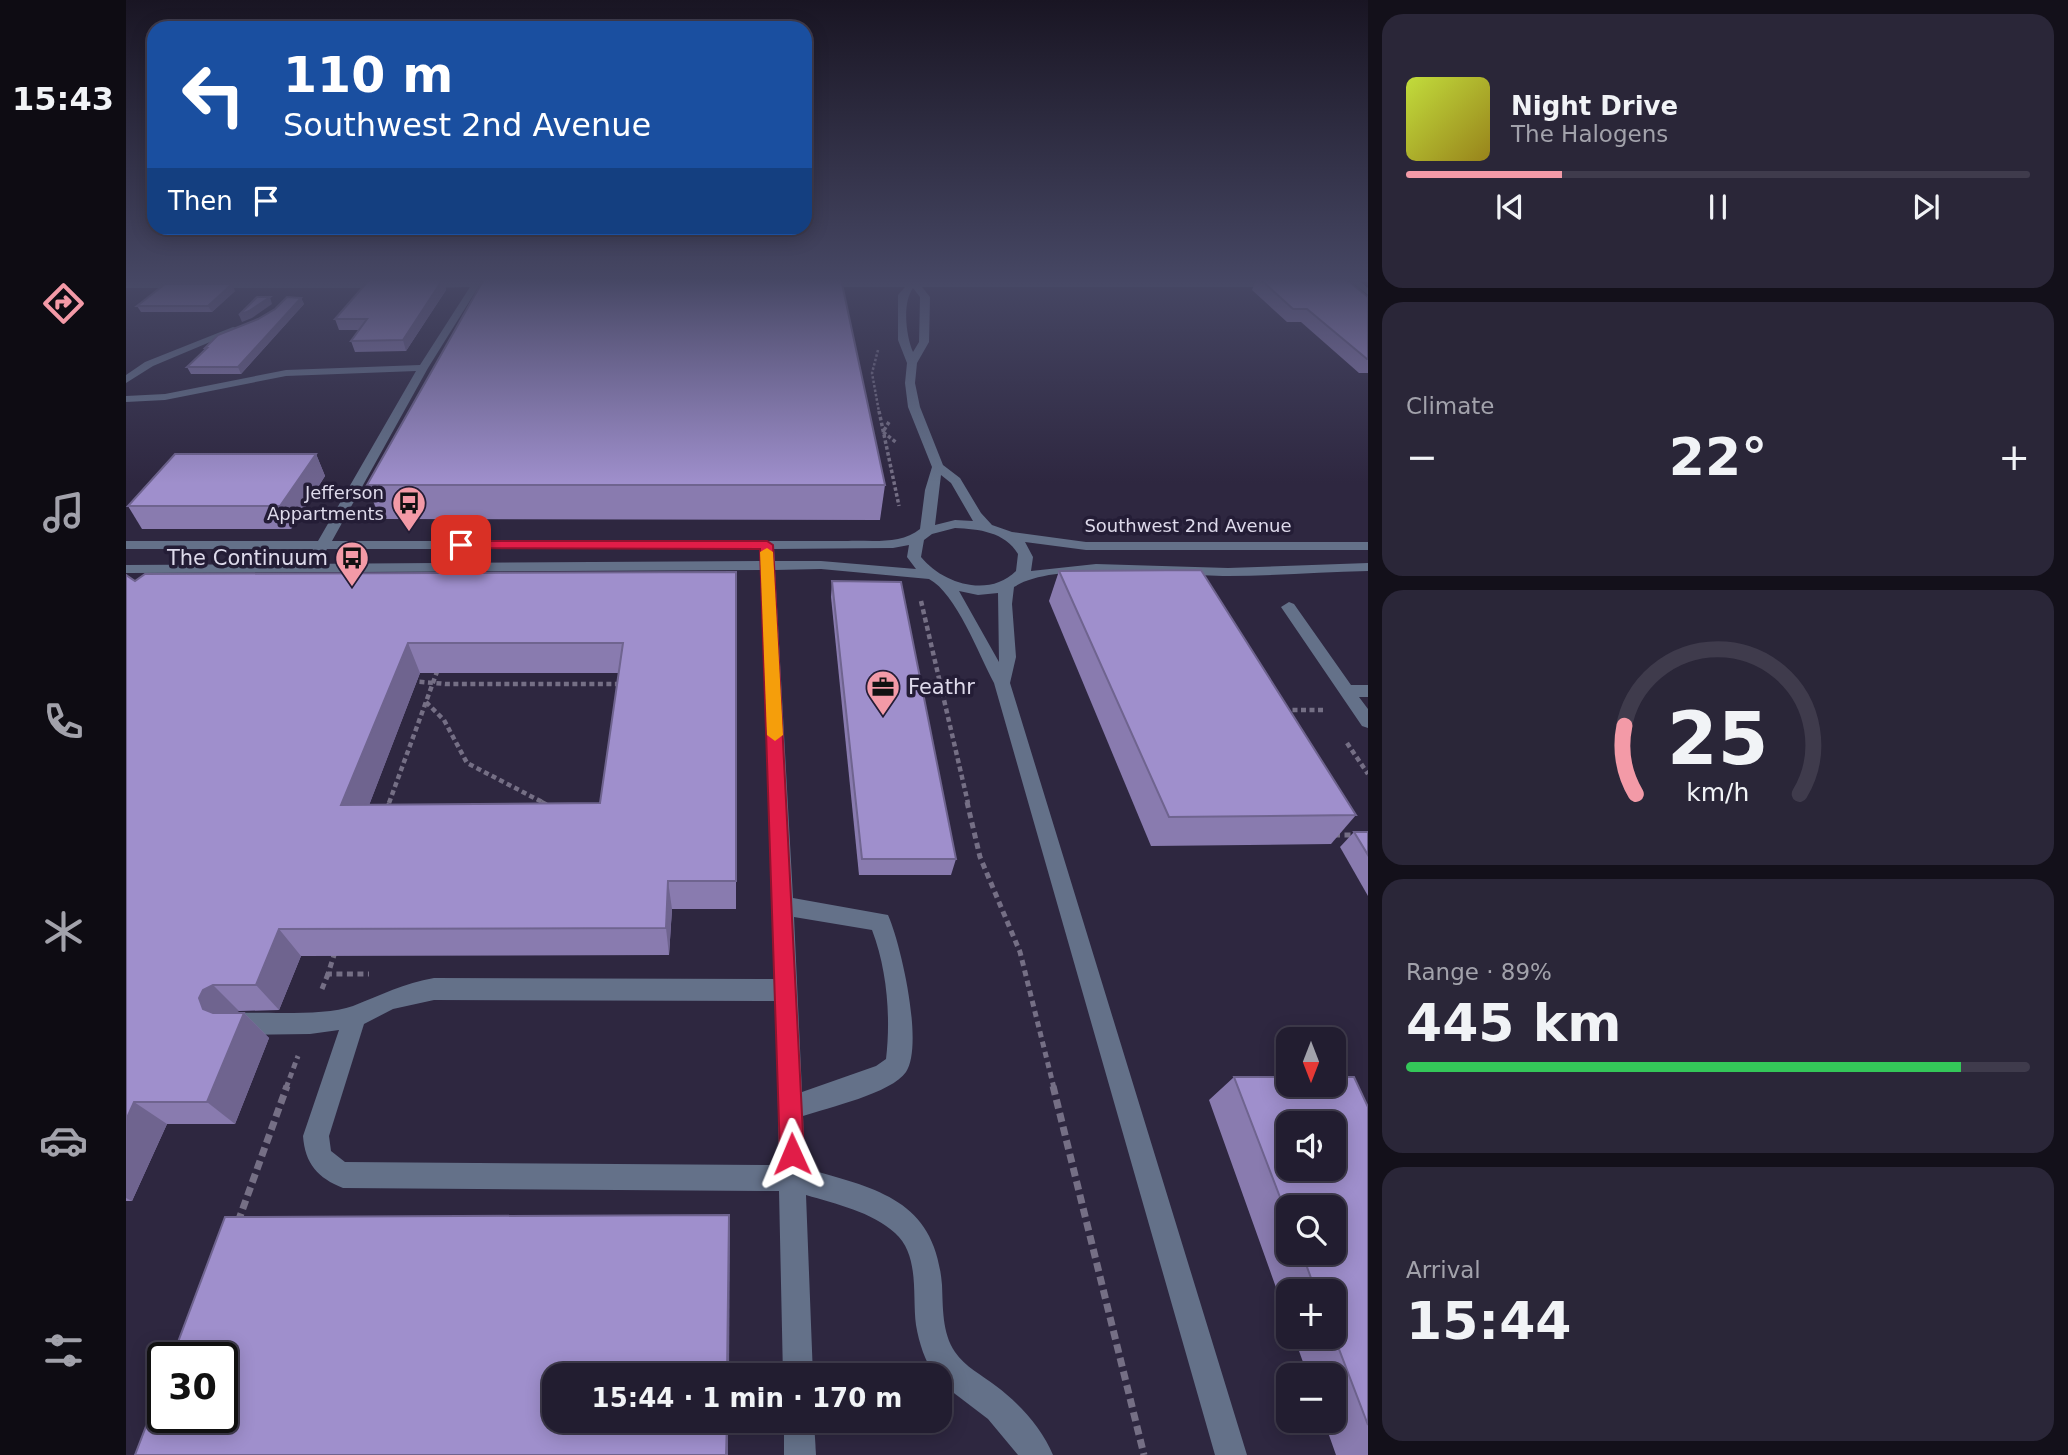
<!DOCTYPE html>
<meta charset="utf-8">
<style>
:root{--surface:#221d30;--page:#2a2638;--text:#f1f3f6;--muted:#a2a2ab;--line:#3f3b4c;--accent:#f39aa7}
body{margin:0;font-family:"DejaVu Sans",sans-serif;background:var(--page);color:var(--text);height:100vh;display:flex;flex-direction:column;font-size:26px;white-space:nowrap}
*{box-sizing:border-box;margin:0}
p{font-size:23px;color:var(--muted)}
.icon{flex:none;width:38px;height:38px;fill:none;stroke:currentColor;stroke-width:2;stroke-linecap:round;stroke-linejoin:round}
.map{position:relative;flex:1;overflow:hidden}
.drawer{display:flex;flex-direction:column;gap:14px;padding:14px;background:#13101a;width:700px}
.drawer>*{flex:none}
.hud{position:absolute;left:21px;top:21px;width:665px;height:214px;border-radius:21px;box-shadow:0 4px 18px #0003,0 0 0 2px var(--line);background:#1a4fa0;color:#fff;overflow:hidden}
.needle{width:46px;rotate:180deg}
.buttons{position:absolute;left:1150px;top:1027px;display:grid;gap:14px}
.buttons a{display:grid;place-items:center;width:70px;height:70px;border-radius:14px;background:var(--surface);box-shadow:0 4px 18px #0003,0 0 0 2px var(--line);font-size:35px}
.speed{position:absolute;left:21px;top:1342px;display:flex;gap:14px;font-size:35px;font-weight:700;text-align:center}
.speed>*{display:grid;place-content:center;width:91px;height:91px;border-radius:50%;background:var(--surface);box-shadow:0 4px 18px #0003,0 0 0 2px var(--line);line-height:1}
.speed .limit{border:4px solid #111;border-radius:10px;background:#fff;color:#111}
.pin{position:absolute;display:grid;place-items:center;width:60px;height:60px;color:#fff;margin:-30px;border-radius:14px;box-shadow:0 4px 10px #0006}
.me{position:absolute;width:77px;margin:-38px;rotate:359deg;stroke-linejoin:round;filter:drop-shadow(0 0 5px #0008)}
.turn{display:flex;align-items:center;gap:24px;height:147px;padding:0 21px;font-size:32px}
.turn .icon{width:91px;height:91px;stroke-width:2.5}
.turn b{display:block;font-size:49px;line-height:60px}
.then{display:flex;align-items:center;height:66px;padding:0 21px;background:#0003;gap:14px;font-size:26px}
.big{font-size:52px;font-weight:700;line-height:1.1}
.drawer .card{flex:1;display:flex;flex-direction:column;justify-content:center;gap:10px;min-width:0;padding:0 24px;border-radius:21px;background:var(--page)}
.drawer .dial{align-items:center;gap:0}
.dial svg{height:182px;overflow:visible;fill:none;stroke:var(--line);stroke-width:7;stroke-linecap:round;text-anchor:middle}
.dial text{fill:var(--text);stroke:none}
.song{display:flex;align-items:center;gap:21px}
.cover{width:84px;height:84px;border-radius:10px;background:linear-gradient(135deg,hsl(70 70% 55%),hsl(50 70% 35%))}
.played{height:7px;border-radius:4px;background:linear-gradient(90deg,var(--accent) 25%,var(--line) 25%)}
.keys{display:flex;justify-content:space-around;direction:ltr}
.heat{display:flex;justify-content:space-between;align-items:center;font-size:38px;direction:ltr}
.charge{height:10px;border-radius:5px;background:linear-gradient(90deg,#34c759 89%,var(--line) 0)}
.trip{position:absolute;left:416px;top:1363px;width:410px;height:70px;border-radius:21px;background:var(--surface);box-shadow:0 4px 18px #0003,0 0 0 2px var(--line);font-weight:700;line-height:70px;text-align:center}
main{display:flex;flex:1;min-height:0}
.dock{display:flex;flex-direction:column;width:126px;justify-content:space-around;align-items:center;background:#0e0c13;color:var(--muted)}
.dock .icon{width:49px;height:49px}
.dock .active{color:var(--accent)}
.dock b{font-size:32px;color:var(--text)}
.map>svg:first-child{display:block}
.lines{fill:none;stroke-linecap:round;stroke-linejoin:round}
.path-far4{stroke:#756f85;stroke-width:2.5;stroke-dasharray:2.5 2;stroke-linecap:butt}
.path-far3{stroke:#756f85;stroke-width:3.5;stroke-dasharray:3.5 2.5;stroke-linecap:butt}
.path-far2{stroke:#756f85;stroke-width:4.5;stroke-dasharray:5 3.5;stroke-linecap:butt}
.path-far1{stroke:#756f85;stroke-width:5;stroke-dasharray:6 4.5;stroke-linecap:butt}
.path{stroke:#756f85;stroke-width:7;stroke-dasharray:9 5;stroke-linecap:butt}
.minor{fill:#647189;fill-rule:evenodd}
.wall{fill:#897baf;fill-rule:evenodd}
.shaded-wall{fill:#6f648f}
.building{fill:#9f8fcc;stroke:#6f648f;stroke-width:2;fill-rule:evenodd}
.route{fill:#e11d48;stroke:#92132f;stroke-width:2}
.slow{fill:#f59e0b}
.labels{text-anchor:middle;stroke-width:7;stroke-linejoin:round;paint-order:stroke}
.far-poi-label{font-size:18px;fill:#dedaeb;stroke:#241d36;text-anchor:end}
.far-street-label{font-size:18px;fill:#dedaeb;stroke:#241d36}
.poi-label{font-size:21px;fill:#dedaeb;stroke:#241d36;text-anchor:end}
</style>
<main>
<nav class="dock">
<b>15:43</b>
<svg class="icon active" aria-label="directions" viewBox="0 0 24 24"><path d="M12 3l9 9-9 9-9-9zM9 14v-3h6M13 9l2 2-2 2"/></svg>
<svg class="icon" aria-label="music" viewBox="0 0 24 24"><path d="M9 18V5l10-2v13"/><circle cx="6" cy="18" r="3"/><circle cx="16" cy="16" r="3"/></svg>
<svg class="icon" aria-label="phone" viewBox="0 0 24 24"><path d="M5 4h4l2 5-3 2q2 4 5 5l2-3 5 2v4C11 20 4 13 5 4z"/></svg>
<svg class="icon" aria-label="climate" viewBox="0 0 24 24"><path d="M12 3v18M4 7l16 10M4 17L20 7"/></svg>
<svg class="icon" aria-label="car" viewBox="0 0 24 24"><path d="M5 17H2v-5l4-1 3-4h7l3 4 3 1v5h-3M9 17h6M6 11h13"/><circle cx="7" cy="17" r="2"/><circle cx="17" cy="17" r="2"/></svg>
<svg class="icon" aria-label="filters" viewBox="0 0 24 24"><path d="M4 7h16M4 17h16"/><circle cx="9" cy="7" r="2"/><circle cx="15" cy="17" r="2"/></svg>
</nav>
<div class="map">
<svg width="1242" height="1455" viewBox="0 0 1242 1455">
<rect width="100%" height="100%" fill="#2e2740"/>
<g class="lines">
<path class="path-far4" d="M752 350 746 373 753 412"/>
<g class="path-far3">
<path d="M753 411 773 506"/>
<path d="M763 422 757 432 771 443"/>
</g>
<g class="path-far2">
<path d="M795 601 842 803"/>
<path d="M285 681 320 684H497"/>
<path d="M300 702 318 720 341 763 418 803"/>
<path d="M1158 710H1198"/>
<path d="M1221 743 1242 774"/>
<path d="M263 803 312 669"/>
</g>
<g class="path-far1">
<path d="M415 802 423 806"/>
<path d="M841 802 854 857 894 952 928 1088"/>
<path d="M261 809 264 802"/>
<path d="M1208 835H1242"/>
<path d="M209 952 202 974H243"/>
<path d="M196 989 202 974"/>
<path d="M160 1088 172 1056"/>
</g>
<g class="path">
<path d="M927 1086 1018 1455"/>
<path d="M112 1222 161 1086"/>
</g>
<g class="minor">
<path d="M348 279 378 280 382 283 378 286H353L302 368 206 541H722C745 540 775 545 794 529L799 490 806 467 782 407 779 383 781 363 772 340V295L779 287H693L690 286V282L793 279 792 281H1151L1155 284 1151 287H796L804 297 803 342 791 363 789 383 794 407 817 465 834 478 855 513 866 525 886 532 960 542H1242V550H960L899 542 907 557 905 571 970 564 1102 568 1242 563V571C1195 572 1148 576 1102 576 1050 576 929 560 888 587L886 604 890 657 884 683 1121 1455H1089L868 683C853 655 830 593 803 579L695 569 649 570 667 898 762 915C775 944 798 1045 780 1072 766 1093 701 1108 677 1116L679 1168C751 1189 809 1199 816 1285 817 1307 816 1333 829 1352 839 1367 856 1375 870 1386 893 1403 916 1428 927 1455H892L862 1419 820 1387 814 1381V1376H809C799 1361 793 1343 790 1325 786 1296 794 1255 769 1233 746 1212 710 1204 680 1195L687 1376H657L653 1191 217 1188C192 1178 179 1164 177 1136L213 1030 184 1034 114 1035 106 1032 102 1024 106 1016 114 1013C145 1012 199 1016 227 1006 255 995 278 983 308 978L649 979 635 570 0 573V565L635 561 634 549H201L197 556 192 557 185 553 187 549H0V541H192L290 371 160 376 39 400 0 402V396L39 394 160 370 294 365 344 287 297 288 293 285 297 282ZM787 288 794 297 793 342 787 352C780 336 776 303 787 288ZM815 475 825 483 847 521 829 520 809 525ZM829 528C853 529 879 532 892 554L890 571C863 598 817 584 795 557L798 540 806 534ZM783 545 781 557 790 569 695 561H649L648 549 767 548ZM833 591 852 595 872 593 873 662ZM668 917 746 930C761 969 765 1017 760 1059L750 1066 676 1092ZM308 1000 650 1001 653 1165 219 1162 205 1151 203 1136 238 1024 267 1009Z"/>
<path d="M1221 279H1231L1242 288V295Z"/>
<path d="M0 282H262L266 285 262 288H0Z"/>
<path d="M107 327 115 329 27 366 0 383V375L19 362Z"/>
<path d="M1163 602 1168 604 1225 685H1242V697H1233L1242 709V728L1236 726 1155 607Z"/>
<path d="M658 1421H688L690 1455H658Z"/>
</g>
</g>
<g class="wall">
<path d="M255 279H327H317L320 290 280 351 229 352 225 341 233 330H213L209 319Z"/>
<path d="M1130 279H1220L1242 297V373H1233L1175 322H1161L1126 290Z"/>
<path d="M109 291 86 312H15L11 306Z"/>
<path d="M175 298 178 304 115 374H65L61 367 79 349V348Z"/>
<path d="M190 454 199 476 165 529H16L2 506Z"/>
<path d="M241 485H759L754 520 254 519Z"/>
<path d="M933 571 1230 815 1205 844 1025 846 923 601Z"/>
<path d="M610 572V909H546L543 955 175 956 153 1010 113 1011 108 1013H118L143 1038 109 1124H41L6 1201H0V575L9 581ZM294 673H493L474 803 243 805Z"/>
<path d="M706 581 830 859 825 875H733L705 597Z"/>
<path d="M1228 832H1242V896L1214 847Z"/>
<path d="M1108 1077 1242 1107V1455H1210L1198 1421H1208V1376H1182L1168 1337H1208V1292H1162V1321L1083 1100ZM1162 1208 1208 1253H1162Z"/>
</g>
<g class="shaded-wall">
<path d="M317 279 320 290 280 351 277 340Z"/>
<path d="M106 284 109 291 86 312 82 306Z"/>
<path d="M144 297 146 304 126 318 116 322 113 315Z"/>
<path d="M175 298 178 304 115 374 112 367Z"/>
<path d="M190 454 199 476 165 529 154 506Z"/>
<path d="M282 643 294 673 232 834 215 805Z"/>
<path d="M542 881 546 909 543 955 540 928Z"/>
<path d="M153 929 175 956 153 1010 130 985Z"/>
<path d="M87 985 113 1011 104 1015V1033L77 1009 73 998 77 990Z"/>
<path d="M118 1013 143 1038 109 1124 81 1102Z"/>
<path d="M8 1102 41 1124 6 1201 0 1198V1120Z"/>
<path d="M603 1215 604 1232 603 1376H601Z"/>
<path d="M601 1421H602V1455H600Z"/>
</g>
<g class="building">
<path d="M317 279 277 340 225 341 241 319H209L243 280Z"/>
<path d="M358 279H715L759 485H241Z"/>
<path d="M1134 279H1220L1242 297V359H1241L1181 309H1167Z"/>
<path d="M39 284H106L82 306H11Z"/>
<path d="M131 297H144L123 311 113 315Z"/>
<path d="M161 297 175 298 112 367H61L81 348H79L92 335 132 319 149 309Z"/>
<path d="M49 454H190L154 506H2Z"/>
<path d="M1075 570 1230 815 1043 817 933 571Z"/>
<path d="M610 572V881H542L540 928 153 929 130 985H87L77 990 73 998 77 1009 87 1013H118L81 1102H8L0 1120V575L9 581 19 574ZM282 643H497L474 803 215 805Z"/>
<path d="M706 581 775 582 830 859H736Z"/>
<path d="M1228 832H1242V855Z"/>
<path d="M1108 1077H1162V1085H1208V1077H1228L1242 1107V1425L1208 1336V1292H1190L1176 1253H1208V1208H1162V1218ZM1162 1124H1208V1169H1162Z"/>
<path d="M603 1215 601 1376H429V1421H601L600 1455H9L37 1382V1418H96V1358H46L99 1217Z"/>
</g>
<linearGradient id="sky" x2="0" y2="1"><stop stop-color="#191523"/><stop offset="0.58" stop-color="#464764"/><stop offset="1" stop-color="#464764" stop-opacity="0"/></linearGradient>
<rect width="1242" height="483" fill="url(#sky)"/>
<path class="route" d="M335 541H641L647 545 678 1154 674 1163 666 1166 658 1163 654 1154 634 549 330 548V543Z"/>
<path class="slow" d="M641 548 647 552 657 735 649 741 641 735 634 552Z"/>
<defs>
<g id="bus-pin" transform="scale(1.75)"><path d="M0 17L-7.5 6A9.5 9.5 0 1 1 7.5 6Z" fill="#f39aa7" stroke="#241d36"/><path d="M-5-6H5V4H4V6H2V4H-2V6H-4V4H-5ZM-3.5-4V0h7V-4ZM-3.5 1.2v1.5H-2V1.2ZM2 1.2v1.5H3.5V1.2Z" fill="#111"/></g>
<g id="office-pin" transform="scale(1.75)"><path d="M0 17L-7.5 6A9.5 9.5 0 1 1 7.5 6Z" fill="#f39aa7" stroke="#241d36"/><path d="M-6-3h4V-5.5h4V-3h4V5H-6ZM-1-4.5V-3h2v-1.5ZM-6 0V1H6V0Z" fill="#111"/></g>
</defs>
<g fill-rule="evenodd">
<use href="#bus-pin" x="283" y="503"/>
<use href="#bus-pin" x="226" y="558"/>
<use href="#office-pin" x="757" y="687"/>
</g>
<g class="labels">
<g class="far-poi-label">
<text x="258" y="499">Jefferson<tspan x="258" dy="21">Appartments</tspan></text>
</g>
<g class="far-street-label">
<text x="1062" y="532">Southwest 2nd Avenue</text>
</g>
<g class="poi-label">
<text x="202" y="565">The Continuum</text>
<text x="782" y="694" text-anchor="start">Feathr</text>
</g>
</g>
</svg>
<div class="buttons">
<a><svg class="needle" viewBox="-14 -14 28 28"><path d="M0-13l5 13h-10z" fill="#e53935"/><path d="M0 13l5-13h-10z" fill="#a2a2ab"/></svg></a>
<a><svg class="icon" aria-label="sound" viewBox="0 0 24 24"><path d="M4 9h4l5-4v14l-5-4H4zM17 9q2 3 0 6"/></svg></a>
<a><svg class="icon" aria-label="search" viewBox="0 0 24 24"><circle cx="10" cy="10" r="6"/><path d="M15 15l6 6"/></svg></a>
<a>+</a>
<a>−</a>
</div>
<div class="speed"><div class="limit">30</div></div>
<div class="pin" style="left:335px;top:545px;background:#d93025"><svg class="icon" aria-label="arrive" viewBox="0 0 24 24"><path d="M6 21V4h12l-3 4 3 4H6"/></svg></div>
<svg class="me" style="left:666px;top:1154px" viewBox="-20 -20 40 40"><path d="M0-17L14 15 0 8-14 15z" fill="#e11d48" stroke="#fff" stroke-width="4"/></svg>
<div class="trip">15:44 · 1 min · 170 m</div>
<div class="hud">
<div class="turn"><svg class="icon" aria-label="left" viewBox="0 0 24 24"><path d="M17 20v-9H6M10 6l-5 5 5 5"/></svg><div><b>110 m</b>Southwest 2nd Avenue</div></div>
<div class="then">Then<svg class="icon" aria-label="arrive" viewBox="0 0 24 24"><path d="M6 21V4h12l-3 4 3 4H6"/></svg></div>
</div>
</div>
<section class="drawer">
<div class="card">
<div class="song"><i class="cover"></i><div><b>Night Drive</b><p>The Halogens</p></div></div>
<div class="played"></div>
<div class="keys"><svg class="icon" aria-label="previous" viewBox="0 0 24 24"><path d="M18 5L8 12l10 7zM5 5v14"/></svg><svg class="icon" aria-label="pause" viewBox="0 0 24 24"><path d="M8 5v14M16 5v14"/></svg><svg class="icon" aria-label="next" viewBox="0 0 24 24"><path d="M6 5l10 7-10 7zM19 5v14"/></svg></div>
</div>
<div class="card"><p>Climate</p>
<div class="heat"><a>−</a><b class="big">22°</b><a>+</a></div>
</div>
<div class="card dial"><svg viewBox="0 0 100 80">
<path d="M14 69A42 42 0 1 1 86 69"/>
<path d="M14 69A42 42 0 0 1 9 39" stroke="#f39aa7"/>
<text x="50" y="56" font-size="32" font-weight="700">25</text>
<text x="50" y="72" font-size="11">km/h</text>
</svg></div>
<div class="card"><p>Range · 89%</p><b class="big">445 km</b><div class="charge"></div></div>
<div class="card"><p>Arrival</p><b class="big">15:44</b></div>
</section>
</main>
